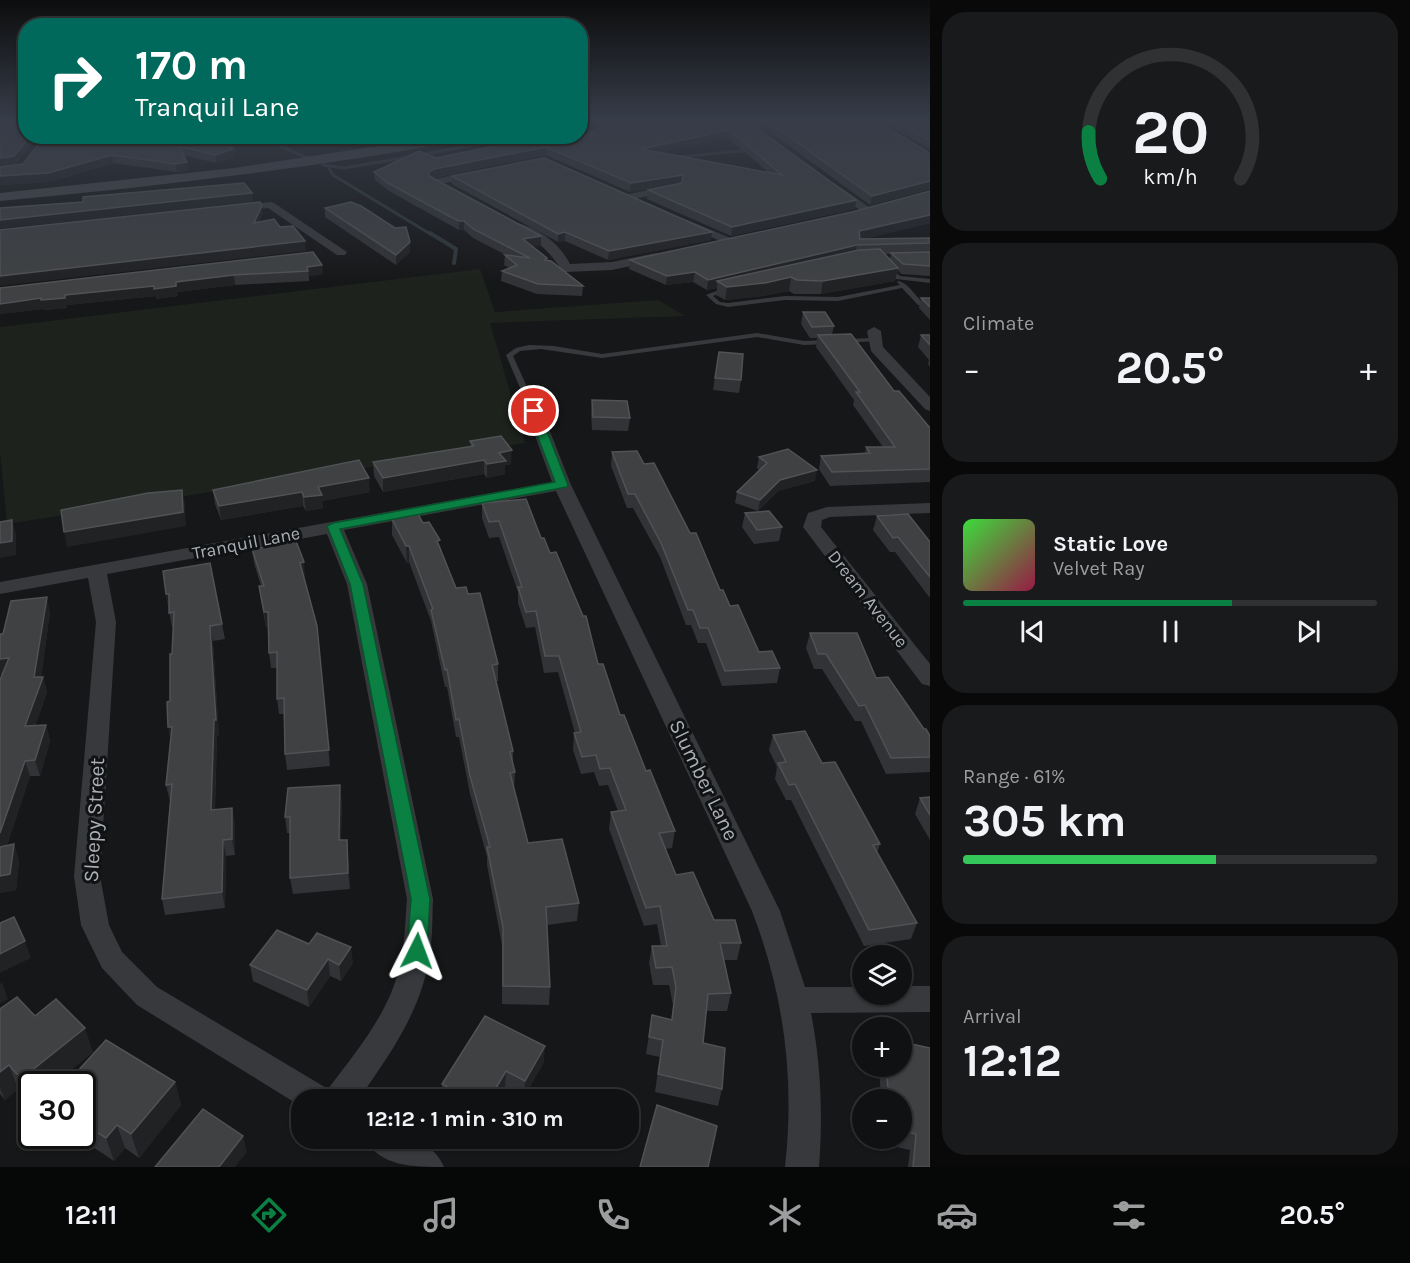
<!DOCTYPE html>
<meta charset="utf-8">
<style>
:root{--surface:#101112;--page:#191a1b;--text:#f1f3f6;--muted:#9c9d9f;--line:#303132;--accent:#0b8043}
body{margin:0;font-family:Karla,sans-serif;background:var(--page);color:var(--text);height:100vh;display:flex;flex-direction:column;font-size:22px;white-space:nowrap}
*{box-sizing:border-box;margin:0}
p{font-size:20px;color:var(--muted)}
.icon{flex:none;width:33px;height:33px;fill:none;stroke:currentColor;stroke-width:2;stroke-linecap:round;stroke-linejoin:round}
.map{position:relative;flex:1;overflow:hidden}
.details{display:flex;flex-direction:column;gap:12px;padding:12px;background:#09090a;width:480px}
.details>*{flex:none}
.banner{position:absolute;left:18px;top:18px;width:570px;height:126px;border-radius:24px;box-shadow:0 2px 4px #0004,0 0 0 2px var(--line);background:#00695c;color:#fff;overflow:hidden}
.controls{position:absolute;left:852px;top:945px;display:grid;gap:12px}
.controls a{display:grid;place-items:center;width:60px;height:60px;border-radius:50%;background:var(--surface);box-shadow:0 2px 4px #0004,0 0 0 2px var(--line);font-size:30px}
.speed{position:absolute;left:18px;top:1071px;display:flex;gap:12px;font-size:30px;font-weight:700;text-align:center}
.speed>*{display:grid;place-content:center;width:78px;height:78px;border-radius:50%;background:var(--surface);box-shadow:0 2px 4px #0004,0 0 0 2px var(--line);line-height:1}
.speed .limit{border:3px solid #111;border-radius:9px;background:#fff;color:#111}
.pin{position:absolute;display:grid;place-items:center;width:51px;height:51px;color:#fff;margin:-26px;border:3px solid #fff;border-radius:50%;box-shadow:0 2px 6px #0007}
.me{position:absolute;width:66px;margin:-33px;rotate:3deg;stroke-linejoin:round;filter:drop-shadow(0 0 4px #0008)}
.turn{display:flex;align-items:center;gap:21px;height:126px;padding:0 18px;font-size:27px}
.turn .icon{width:78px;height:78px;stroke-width:2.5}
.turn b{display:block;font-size:42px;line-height:51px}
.big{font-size:45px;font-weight:700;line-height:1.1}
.details .widget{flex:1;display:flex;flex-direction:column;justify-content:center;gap:9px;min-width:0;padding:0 21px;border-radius:24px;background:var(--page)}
.details .dial{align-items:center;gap:0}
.dial svg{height:156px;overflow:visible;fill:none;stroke:var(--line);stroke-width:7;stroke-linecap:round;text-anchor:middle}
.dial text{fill:var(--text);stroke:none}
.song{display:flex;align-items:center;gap:18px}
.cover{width:72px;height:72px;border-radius:9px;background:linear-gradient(135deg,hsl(120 70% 55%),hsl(340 70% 35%))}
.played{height:6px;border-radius:3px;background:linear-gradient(90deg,var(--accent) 65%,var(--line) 65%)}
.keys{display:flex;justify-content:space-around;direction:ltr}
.heat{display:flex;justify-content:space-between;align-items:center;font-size:33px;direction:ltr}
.charge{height:9px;border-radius:4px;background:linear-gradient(90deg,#34c759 61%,var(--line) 0)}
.trip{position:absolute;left:291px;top:1089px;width:348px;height:60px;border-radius:24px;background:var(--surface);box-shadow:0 2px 4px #0004,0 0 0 2px var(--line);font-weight:700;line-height:60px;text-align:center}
.dock{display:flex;height:96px;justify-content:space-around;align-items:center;background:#060707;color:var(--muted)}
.dock .icon{width:42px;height:42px}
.dock .current{color:var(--accent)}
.dock b{font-size:27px;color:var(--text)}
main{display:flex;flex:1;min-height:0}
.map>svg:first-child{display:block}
.green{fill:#1d221d}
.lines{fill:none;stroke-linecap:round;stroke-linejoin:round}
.stream-far1{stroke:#2e373a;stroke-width:3}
.stream{stroke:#2e373a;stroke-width:4}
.lane{fill:#38393d;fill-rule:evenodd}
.street{fill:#38393d;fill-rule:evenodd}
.secondary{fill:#46484c;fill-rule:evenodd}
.wall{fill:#323336;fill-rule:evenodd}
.shaded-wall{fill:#212224}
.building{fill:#3f4143;stroke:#505255;stroke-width:1.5;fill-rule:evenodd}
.route{fill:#0b8043;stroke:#07532c;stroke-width:1.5}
.labels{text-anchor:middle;stroke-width:6;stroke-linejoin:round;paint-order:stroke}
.street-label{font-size:18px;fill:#aaafb6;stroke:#111213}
.near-street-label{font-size:21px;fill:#aaafb6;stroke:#111213}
</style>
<main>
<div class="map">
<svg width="930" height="1167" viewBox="0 0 930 1167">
<rect width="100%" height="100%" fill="#161718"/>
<path class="green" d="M480 269 495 312 658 300 685 316 490 323 525 443 7 524 0 452V327Z"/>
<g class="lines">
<g class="stream-far1">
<path d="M256 136 308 158"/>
<path d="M420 155 520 136"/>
<path d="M678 157 752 150"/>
<path d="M323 165 343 168 410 157"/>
<path d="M329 168 333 175 432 235"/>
</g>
<path class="stream" d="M430 233 456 249 454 263"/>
<g class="lane">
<path d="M887 268H891L900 276 930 279V283L896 279 887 270Z"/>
<path d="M898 281C907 282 915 295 922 302L930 303V307L918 305 902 288 838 301 785 300 728 307 716 304 706 295 727 287 730 289 729 290 713 296 720 302 728 303 785 296 838 297 900 285 897 282Z"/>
<path d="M757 333 804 341 827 340 830 342 827 344 804 345 757 337 602 358 541 349 520 351 513 356 538 411 534 413 530 411 506 355 516 348 529 345 554 346 602 354Z"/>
<path d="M875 338 878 340 877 341 843 343 840 341 843 339Z"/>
</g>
<g class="street">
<path d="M477 171 482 174 481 176 435 185 430 182 435 179Z"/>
<path d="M834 183 872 209V213H864L830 188 829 186Z"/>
<path d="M674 185 679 188 678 190 629 200 624 197 629 194Z"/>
<path d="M270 202 274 203 347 252 345 255H337L268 208 236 212 231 209 236 206Z"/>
<path d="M687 220 733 239 735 241 733 243H725L683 225V221Z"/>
<path d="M518 223C540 229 560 244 570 264L612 262 656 253 662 257 660 260 612 270 566 272 562 271C549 250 536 239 514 228L512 226Z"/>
<path d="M874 327 881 331 883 347 930 397V411L925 409 871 351 867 331Z"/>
<path d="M534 406 542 411 571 485 780 911 805 987H862V994H902V986H930V1012L811 1013C821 1064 823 1115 819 1167H785C795 1078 784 995 752 911L556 491 344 530 367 584 433 899C432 922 433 946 427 969 417 1017 386 1060 358 1100H302V1107L137 1005 102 968 81 925 74 876 96 622 88 578 0 594V582L552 482 526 411ZM327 534 347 584 407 899C405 922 405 946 399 969 388 1014 356 1052 328 1089L157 987 122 952 109 925 100 876 116 622 107 574Z"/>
<path d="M930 503V513L830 517 822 520 821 527 930 664V686L922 684 803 527 808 513 827 507Z"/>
<path d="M365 1138C395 1138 430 1134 444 1167 414 1167 379 1167 365 1138Z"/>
</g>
<path class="secondary" d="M442 136H472L466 140C312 168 156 187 0 201V193L234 168Z"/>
</g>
<g class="wall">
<path d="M592 119H690L662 126 663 127 737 119 856 200 855 209 731 236 647 199 648 190 673 185 630 192 546 155 433 178 541 245 532 246 547 260 583 286 582 296 537 294 501 281 502 271 509 268 504 265 505 255H506L473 238 464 230H459L389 191 375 180 374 172 436 158 577 139 591 135V132L602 126ZM728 138 768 172 660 152Z"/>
<path d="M738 119H873L930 153V189L870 205 780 139 742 120Z"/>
<path d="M877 119H930V149Z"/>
<path d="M153 136H254L233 153 234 157 216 163 183 155 188 171 177 172 113 163 50 182 0 185V167L174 145Z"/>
<path d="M282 136H399L400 139 348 146 326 145Z"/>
<path d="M452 176 711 240 608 260 565 241 558 242 452 184Z"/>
<path d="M930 191V223L863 239 930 238V276L901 274 898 270 895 281 821 294H794L789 291 763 296 725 300 716 295 717 288 707 290 693 282 666 285 629 269 630 260 852 212ZM885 254H891L890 259Z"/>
<path d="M325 208 410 242V252L396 265 325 217Z"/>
<path d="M313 252 323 274 309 276V281L235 285 177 292 178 296 156 299V296L67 305V308L43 310V309L0 314V288Z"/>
<path d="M921 298H930V320L919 308Z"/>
<path d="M803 312 834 326 832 334 894 391 930 428V482L830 486 819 469 821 456 865 454 866 447H883L853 405 854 400 816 347 817 338H810L801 324Z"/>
<path d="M921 335H930V367L928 364 929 360 918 347Z"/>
<path d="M719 352 741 380 739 393 713 390Z"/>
<path d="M592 400 630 418 628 431 592 430 591 413Z"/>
<path d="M470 441 511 464 505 465V474L487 478 484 474 383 492 374 476 373 462 470 446Z"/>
<path d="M612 452 644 464 690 533 720 590 759 652 780 668 777 683 722 686 706 643H698L691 625H686L660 557 633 508H627L611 466Z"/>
<path d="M759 457 815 481 778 491 758 511 735 503 737 492 759 470 757 468Z"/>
<path d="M213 490 370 492 322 501 323 508 306 511 303 506 221 520 215 504Z"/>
<path d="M482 503 541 538 620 715 675 831 672 848 665 849 676 875 714 920 741 943 737 960H724L731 993 727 1011H706L703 1043 722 1089 718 1106 655 1092 660 1057 646 1054 652 1015 671 1020 673 1005 669 985H653L649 963 652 946H661L657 924 644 926 609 829 611 812 618 811 608 785 599 786 594 772 581 774 573 750 574 733H575L558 672 544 673 535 627 526 628 518 603V592L499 537 489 538 482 518Z"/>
<path d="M745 513 782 527 779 541 754 544 742 527Z"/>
<path d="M877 516 930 542V598L895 552H890L873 530Z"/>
<path d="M392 519 423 523 440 546 456 588 468 594 498 664V681H496L513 751V764L515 772 514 789 528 843 579 903 577 921 547 925 550 987 549 1005 502 1004V945L487 865V857L470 794 459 737H456L447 687H445L432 626 431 621 409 562 407 563 392 535Z"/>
<path d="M252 549 305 576 304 577 317 626 330 766 287 770 285 754 284 714H279L277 699V668H271L269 653V627H266L261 601 259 586H261L254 563Z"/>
<path d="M166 594 222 624 225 639 213 641 219 736H217L215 809 235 823V855L226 856 225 908 165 915 162 899 170 801 166 785 170 741V701L173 627H172Z"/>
<path d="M50 612 41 677H43L47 692 35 726 46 725 50 741 40 776H30L7 845 19 860 16 890 0 893 3 634Z"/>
<path d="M810 633 876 678 930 736V772L886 774 861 721H855L822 669H814L806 648Z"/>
<path d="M773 735 822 763 880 844 877 853 917 923 911 939 864 946 791 800H786L775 779 777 767 769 750Z"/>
<path d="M930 797V840L915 814 920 798Z"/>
<path d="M342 801 341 840H347L350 889 293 894 290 878V833H287L285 817Z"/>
<path d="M277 930 353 963 341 981 330 976 309 1007 253 981 250 965Z"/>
<path d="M0 1009 35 1016 93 1052 53 1084H32V1102L31 1103 18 1089 5 1100 0 1094Z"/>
<path d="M544 1062 524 1097 505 1087 498 1100H442V1084Z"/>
<path d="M879 1066H902L930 1167H908L910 1150 884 1144V1138H902V1100H881Z"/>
<path d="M175 1082 181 1105 139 1158 125 1148 114 1161 93 1147 85 1125 82 1124V1084Z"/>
</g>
<g class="shaded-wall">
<path d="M658 119H690L657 127 656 122Z"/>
<path d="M729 130 728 138 640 157 641 149Z"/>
<path d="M30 136H38L16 164 0 166V158Z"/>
<path d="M243 136H254L233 153 234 157 216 163 215 155 231 147Z"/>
<path d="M360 136H399L400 139 348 146 347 138Z"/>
<path d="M546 147V155L435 177 429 180V172L434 169Z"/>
<path d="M112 155 113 163 50 182 0 185V176Z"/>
<path d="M187 162 188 171 177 172 176 164Z"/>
<path d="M683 175 682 183 630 192 631 183Z"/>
<path d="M930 181 929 189 870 205 872 196Z"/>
<path d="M252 193 253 202 0 229V220Z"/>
<path d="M856 200 855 209 731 236 732 227Z"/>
<path d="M262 205 263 214 255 232 254 223Z"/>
<path d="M930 215V223L858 240 859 231Z"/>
<rect x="459" y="221" width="5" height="9"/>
<path d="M565 232V241L558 242V234Z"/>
<path d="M712 232 711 240 608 260 609 251Z"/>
<path d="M541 236V245L523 248V239Z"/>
<path d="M305 241 306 251 0 286V276Z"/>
<path d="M410 242V252L396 265V255Z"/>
<path d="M857 245 855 255 717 281V288L707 290 708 280Z"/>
<path d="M322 265 323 274 309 276 307 267Z"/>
<path d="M898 268 895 281 821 294 823 281Z"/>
<path d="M695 272 693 282 666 285 667 276Z"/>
<path d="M234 275 235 285 177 292 178 296 156 299 154 289 176 282Z"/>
<path d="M791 277 789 291 763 296 725 300 727 287Z"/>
<path d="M154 286 156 296 67 305V308L43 310V309L0 314V304L65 295Z"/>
<path d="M512 450 511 464 505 465V474L487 478V464L499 453Z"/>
<path d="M484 460V474L383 492V478Z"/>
<path d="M817 470 815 481 778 491 758 511 760 500 780 480Z"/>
<path d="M369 478 370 492 322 501 323 508 306 511 304 497 318 487Z"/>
<path d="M182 490 185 504 186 526 67 547 64 532Z"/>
<path d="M302 492 303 506 221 520 219 506Z"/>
<path d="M12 520 16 534V555L0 558V543Z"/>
<path d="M406 546H409V562L407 563Z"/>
<path d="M304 562 305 576 301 577 300 563Z"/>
<path d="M166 594H169V609Z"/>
<path d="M47 597 50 612 40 686 43 677 47 692 29 742 25 726 34 677Z"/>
<path d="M264 612H268L270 626 266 627Z"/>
<path d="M210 626 213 641 219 736H217L214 826 211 810Z"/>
<path d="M9 658 14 673 0 675V659Z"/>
<path d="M46 725 50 741 40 776 35 760Z"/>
<path d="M168 727H172L171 743Z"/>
<path d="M25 761 30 776 1 863 0 833Z"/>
<path d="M340 785 342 801 340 856 339 840Z"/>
<path d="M232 808 235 823V855L232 839Z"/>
<path d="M223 840 226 856 225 908 222 892Z"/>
<path d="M347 840 348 856 350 889 348 873Z"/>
<path d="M14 844 19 860 16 890 0 893V895V876Z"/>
<path d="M25 941 31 958 0 973V954Z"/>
<path d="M351 947 353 963 341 981 339 965Z"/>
<path d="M328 959 330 976 309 1007 307 990Z"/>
<path d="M2 982 8 999 0 1003V984Z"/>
<path d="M85 1028 93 1052 53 1084H32V1102L31 1103 21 1079Z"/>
<path d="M545 1046 544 1062 524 1097 525 1081Z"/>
<path d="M9 1065 18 1089 5 1100 0 1088V1072Z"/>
<path d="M506 1071 505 1087 498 1100H489Z"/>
<path d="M175 1082 181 1105 139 1158 131 1134Z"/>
<path d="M117 1125 125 1148 114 1161 106 1138Z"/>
<path d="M243 1136 247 1152 235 1167H219Z"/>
</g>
<g class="building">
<path d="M0 119H26V136H30L14 156 0 158Z"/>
<path d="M603 119H659L656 122 663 127 696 119H737L762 132 856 200 732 227 648 190 682 183 683 175 631 183 546 147 434 169 429 172V176L541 236 523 239 547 258 545 260 551 261 583 286 538 284 502 271 517 265 505 255 530 258 473 229 464 221H459L449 216 388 183 374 172 419 151 436 158 530 139H577L587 135 597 134 591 132 608 122ZM729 130 782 175 641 149Z"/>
<path d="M756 119H873L930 153V181L872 196 781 131Z"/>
<path d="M891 119H930V141Z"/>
<path d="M45 136H148L170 146 181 143 180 140 171 136H243L231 147 233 149 215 155 179 146 187 162 176 164 112 155 48 173 0 176V167L23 164Z"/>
<path d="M319 136H360L347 138H325Z"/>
<path d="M544 158 712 232 609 251 565 232 558 234 452 176Z"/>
<path d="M244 183 252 193 0 220V208L83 202V197Z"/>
<path d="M930 191V215L859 231 860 239 930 238V243L857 245 708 280 695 272 667 276 630 260 852 212Z"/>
<path d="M260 202 262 205 254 223 274 219 280 227 293 226 305 241 0 276V230Z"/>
<path d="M351 202 361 206 395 228 406 227 410 242 396 255 325 208Z"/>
<path d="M880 249 898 268 823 281 797 280 791 277 765 283 727 287 717 281 859 250Z"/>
<path d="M313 252 322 265 307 267 308 271 234 275 176 282V286L154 289V286L65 295V298L41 300V298L0 304V288Z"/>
<path d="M930 252V266L903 264 891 253Z"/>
<path d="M921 298H930V307Z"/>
<path d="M803 312H825L834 326 812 327Z"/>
<path d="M851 334 894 391H899L930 428V469L832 472 821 456 870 453 866 447H895L856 392H860L818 335Z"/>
<path d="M921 335H930V345Z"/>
<path d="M719 352 743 354 741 380 715 378Z"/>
<path d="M592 400 627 401 630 418 593 417Z"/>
<path d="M501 436 512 450 499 453 506 461 487 464 484 460 383 478 373 462 474 446 470 441Z"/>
<path d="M788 449 817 470 780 480 760 500 737 492 767 463 759 457Z"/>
<path d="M637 451 644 464 654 463 690 533H696L720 590H723L730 606 738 605 759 652 772 651 780 668 725 671 708 628H700L693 610H688L661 543 635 494H628L612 452Z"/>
<path d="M359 460 369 478 318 487 322 495 304 497 302 492 219 506 213 490Z"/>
<path d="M182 490 183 512 64 532 61 510 148 493Z"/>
<path d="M526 499 541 538H544L550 553 556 552 583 616H586L598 664H603L620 715H624L646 771 650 770 675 831 659 833 676 875 693 872 714 920H735L741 943H720L731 993 708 994 703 1043 725 1048 722 1089 658 1074 663 1040 649 1037 652 1015 672 1020 676 987 672 967 656 968 652 946H667L660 906 646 908 611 812 626 810 610 768 600 769 596 755 582 757 574 733 581 732 559 656H545L536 611 526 612 518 587H522L499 521 489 522 482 503Z"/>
<path d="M769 511 782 527 757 530 745 513Z"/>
<path d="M418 514 423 523 429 522 440 540 437 541 456 588 466 587 468 594 480 593 498 664 492 665 513 751 510 752 515 772 510 773 528 843 562 839 579 903 546 907 550 987 503 986V927L487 847H490L470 776 459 719 456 720 447 669 445 670 431 610 433 609 409 546H406L392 519Z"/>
<path d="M908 514 930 542V577L898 537 893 538 877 516Z"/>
<path d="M12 520V541L0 543V522Z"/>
<path d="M296 541 304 562 300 563 317 626 329 750 285 754 284 698 277 699V652L269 653 268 612H264L259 586H264L252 549Z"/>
<path d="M210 563 222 624 210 626 216 720H214L211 810 232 808V839L223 840 222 892 162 899 172 784 166 785 172 727H168L167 702 170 701V654H172L174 612 169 613V594H166L163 571Z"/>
<path d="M47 597 34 677H43L25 726 46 725 35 760 25 761 0 833V680L9 658 0 659V634H3L11 601Z"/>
<path d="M810 633H857L876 678 888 677 924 729H926L930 736V757L891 758 865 705 859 706 826 654H818Z"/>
<path d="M805 731 822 763 835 762 880 844 873 845 917 923 869 930 795 784 789 785 778 763 786 762 773 735Z"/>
<path d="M340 785 339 840H347L348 873 290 878V817H285L288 788Z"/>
<path d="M930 797V815L920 798Z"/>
<path d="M14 844 10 874 0 876V847Z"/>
<path d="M14 917 25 941 0 954V923Z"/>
<path d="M277 930 309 944 317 933 351 947 339 965 328 959 307 990 250 965Z"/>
<path d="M17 997 35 1016 56 999 85 1028 21 1079 9 1065 0 1072V1009Z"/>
<path d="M485 1016 545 1046 525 1081 506 1071 489 1100H470L442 1084Z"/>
<path d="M106 1040 175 1082 131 1134 117 1125 106 1138 84 1124 93 1113 82 1106V1084H66Z"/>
<path d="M902 1042 930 1048V1167H913L916 1134 902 1131V1100H889L886 1066H902Z"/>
<path d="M657 1105 717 1126 708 1167H640Z"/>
<path d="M203 1109 243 1136 219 1167H155Z"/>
</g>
<linearGradient id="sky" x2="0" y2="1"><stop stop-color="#0c0d0d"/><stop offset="0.42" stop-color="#363c48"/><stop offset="1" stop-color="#363c48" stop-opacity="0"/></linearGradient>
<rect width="930" height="282" fill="url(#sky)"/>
<path class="route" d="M534 408 539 411 568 485 567 487 340 529 363 584 430 899 427 951 424 957 417 960 410 957 407 951 411 899 350 584 327 526 333 523 555 482 528 411Z"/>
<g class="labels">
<g class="street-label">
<text transform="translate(246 543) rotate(-11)" y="6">Tranquil Lane</text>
<text transform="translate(868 599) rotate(52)" y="6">Dream Avenue</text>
</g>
<g class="near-street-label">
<text transform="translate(704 780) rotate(64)" y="7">Slumber Lane</text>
<text transform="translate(94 820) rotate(-87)" y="7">Sleepy Street</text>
</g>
</g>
</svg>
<div class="controls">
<a><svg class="icon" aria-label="layers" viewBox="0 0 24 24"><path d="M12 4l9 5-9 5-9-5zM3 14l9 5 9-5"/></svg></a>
<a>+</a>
<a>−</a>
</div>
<div class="speed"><div class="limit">30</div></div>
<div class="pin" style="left:534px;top:411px;background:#d93025"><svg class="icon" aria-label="arrive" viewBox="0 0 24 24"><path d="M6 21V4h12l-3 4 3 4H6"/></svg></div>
<svg class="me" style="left:417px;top:951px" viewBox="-20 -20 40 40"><path d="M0-17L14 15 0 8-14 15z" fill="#0b8043" stroke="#fff" stroke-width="4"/></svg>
<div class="trip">12:12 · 1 min · 310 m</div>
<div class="banner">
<div class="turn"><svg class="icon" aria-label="right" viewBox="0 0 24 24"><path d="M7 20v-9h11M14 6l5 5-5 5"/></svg><div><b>170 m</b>Tranquil Lane</div></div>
</div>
</div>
<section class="details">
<div class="widget dial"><svg viewBox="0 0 100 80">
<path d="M14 69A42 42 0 1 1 86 69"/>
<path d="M14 69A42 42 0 0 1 8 45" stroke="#0b8043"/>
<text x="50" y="56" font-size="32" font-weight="700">20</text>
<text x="50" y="72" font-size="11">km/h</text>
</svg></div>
<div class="widget"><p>Climate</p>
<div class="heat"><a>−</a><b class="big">20.5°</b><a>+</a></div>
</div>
<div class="widget">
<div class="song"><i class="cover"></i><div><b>Static Love</b><p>Velvet Ray</p></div></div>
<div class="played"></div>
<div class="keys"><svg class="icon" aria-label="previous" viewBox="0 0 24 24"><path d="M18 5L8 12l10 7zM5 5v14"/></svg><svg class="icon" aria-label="pause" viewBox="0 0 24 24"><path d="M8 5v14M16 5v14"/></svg><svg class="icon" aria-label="next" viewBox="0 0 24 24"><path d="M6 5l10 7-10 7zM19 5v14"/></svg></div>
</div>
<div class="widget"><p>Range · 61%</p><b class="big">305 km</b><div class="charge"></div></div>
<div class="widget"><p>Arrival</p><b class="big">12:12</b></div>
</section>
</main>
<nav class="dock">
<b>12:11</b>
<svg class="icon current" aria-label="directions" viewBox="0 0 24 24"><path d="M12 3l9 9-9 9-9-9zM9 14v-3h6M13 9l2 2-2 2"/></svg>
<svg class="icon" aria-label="music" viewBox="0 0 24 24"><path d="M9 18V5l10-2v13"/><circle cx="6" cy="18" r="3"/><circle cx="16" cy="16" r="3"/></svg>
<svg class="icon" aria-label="phone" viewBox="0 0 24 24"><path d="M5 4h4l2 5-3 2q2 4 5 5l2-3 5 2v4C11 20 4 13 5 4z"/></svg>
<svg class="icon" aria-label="climate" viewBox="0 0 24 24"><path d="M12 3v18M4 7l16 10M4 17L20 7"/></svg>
<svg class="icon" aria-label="car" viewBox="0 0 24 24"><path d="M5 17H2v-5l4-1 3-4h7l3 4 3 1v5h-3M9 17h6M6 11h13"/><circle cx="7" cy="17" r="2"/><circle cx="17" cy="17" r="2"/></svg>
<svg class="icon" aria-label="filters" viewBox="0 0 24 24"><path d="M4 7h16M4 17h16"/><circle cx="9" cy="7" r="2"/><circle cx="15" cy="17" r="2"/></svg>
<b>20.5°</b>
</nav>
